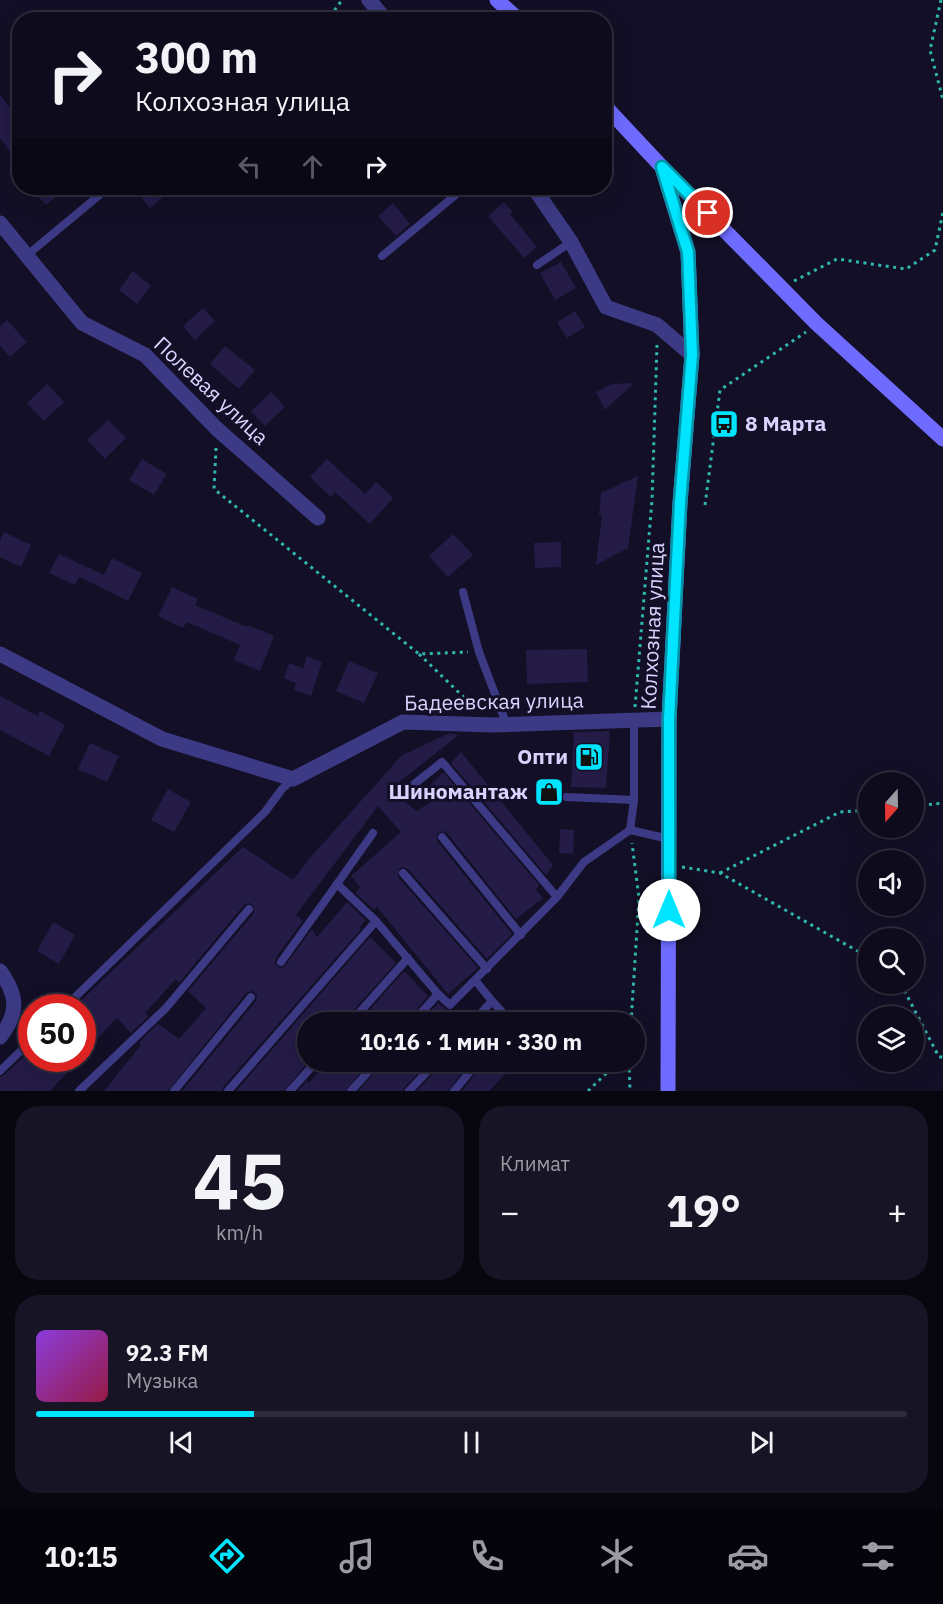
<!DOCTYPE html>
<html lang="ru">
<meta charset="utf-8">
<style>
:root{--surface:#0e0b1c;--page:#171425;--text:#f1f3f6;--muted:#9b9ba3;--line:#2e2b3b;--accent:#00e5ff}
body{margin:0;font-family:"IBM Plex Sans",sans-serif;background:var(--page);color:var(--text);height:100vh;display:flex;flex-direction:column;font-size:22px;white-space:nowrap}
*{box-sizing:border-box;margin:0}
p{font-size:20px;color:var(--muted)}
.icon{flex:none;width:33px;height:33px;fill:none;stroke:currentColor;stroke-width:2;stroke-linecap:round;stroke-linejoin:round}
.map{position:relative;height:1091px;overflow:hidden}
.details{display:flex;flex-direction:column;gap:15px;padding:15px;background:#08060f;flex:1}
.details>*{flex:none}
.top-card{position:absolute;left:12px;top:12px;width:600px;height:183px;border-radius:24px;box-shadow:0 6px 24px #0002,0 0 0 2px var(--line);background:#0e0b1c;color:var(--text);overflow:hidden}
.needle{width:39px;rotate:200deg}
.buttons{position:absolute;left:858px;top:772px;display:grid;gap:12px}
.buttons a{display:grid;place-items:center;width:66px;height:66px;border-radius:50%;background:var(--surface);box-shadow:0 6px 24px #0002,0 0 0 2px var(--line);font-size:30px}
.speed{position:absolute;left:18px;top:994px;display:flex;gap:12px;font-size:30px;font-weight:700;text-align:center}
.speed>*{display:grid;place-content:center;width:78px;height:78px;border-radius:50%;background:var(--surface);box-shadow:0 6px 24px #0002,0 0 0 2px var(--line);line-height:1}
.speed .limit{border:9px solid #d22;background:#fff;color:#111}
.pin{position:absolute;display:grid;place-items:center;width:51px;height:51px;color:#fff;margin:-26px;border:3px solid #fff;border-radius:50%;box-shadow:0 2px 6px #0007}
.me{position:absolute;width:66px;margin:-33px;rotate:0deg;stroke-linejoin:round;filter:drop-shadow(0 0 4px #0008)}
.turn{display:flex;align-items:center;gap:21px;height:126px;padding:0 24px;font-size:27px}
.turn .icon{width:78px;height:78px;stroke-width:2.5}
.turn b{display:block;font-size:42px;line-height:51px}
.lanes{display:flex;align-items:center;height:57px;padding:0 24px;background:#0003;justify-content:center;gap:30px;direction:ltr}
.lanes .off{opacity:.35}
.big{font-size:45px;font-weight:800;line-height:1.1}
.details .tile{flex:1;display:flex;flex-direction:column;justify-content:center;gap:9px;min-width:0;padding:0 21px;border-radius:24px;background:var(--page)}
.details .dial{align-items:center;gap:0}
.dial b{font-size:78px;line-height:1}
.song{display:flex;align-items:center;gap:18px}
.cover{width:72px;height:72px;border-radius:9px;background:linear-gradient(135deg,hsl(270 70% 55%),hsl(340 70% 35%))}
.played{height:6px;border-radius:3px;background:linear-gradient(90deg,var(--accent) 25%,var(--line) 25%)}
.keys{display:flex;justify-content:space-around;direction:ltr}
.heat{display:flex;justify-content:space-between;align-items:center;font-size:33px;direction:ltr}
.details .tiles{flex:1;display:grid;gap:15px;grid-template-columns:1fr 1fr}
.tile:last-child{grid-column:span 2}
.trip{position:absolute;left:297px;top:1012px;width:348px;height:60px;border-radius:30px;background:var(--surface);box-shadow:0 6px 24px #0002,0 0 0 2px var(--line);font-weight:800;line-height:60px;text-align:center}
.tab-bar{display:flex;height:96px;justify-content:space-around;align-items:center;background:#06040b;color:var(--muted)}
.tab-bar .icon{width:42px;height:42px}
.tab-bar .current{color:var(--accent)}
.tab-bar b{font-size:27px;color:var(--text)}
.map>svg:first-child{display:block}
.building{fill:#241b47}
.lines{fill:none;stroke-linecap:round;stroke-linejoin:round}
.path{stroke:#2fb8b0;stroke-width:3;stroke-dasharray:3 4.5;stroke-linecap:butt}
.lane{stroke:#3d3a85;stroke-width:8}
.street{stroke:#3d3a85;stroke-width:15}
.secondary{stroke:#6f6bff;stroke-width:15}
.route-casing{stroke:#0095a6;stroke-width:15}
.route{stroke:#00e5ff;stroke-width:10}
.labels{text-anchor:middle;stroke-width:6;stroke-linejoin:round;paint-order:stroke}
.street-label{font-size:21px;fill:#d9d4ff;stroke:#130f26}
.poi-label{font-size:21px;font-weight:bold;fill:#d9d4ff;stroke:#130f26;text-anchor:end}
</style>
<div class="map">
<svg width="943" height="1091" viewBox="0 0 943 1091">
<rect width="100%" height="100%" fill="#130f26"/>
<g class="building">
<path d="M0 95 20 120V165L0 138Z"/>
<path d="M31 188H66L46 205Z"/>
<path d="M133 188H159L165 195 150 208Z"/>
<path d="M504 202 513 212 510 214 537 247 524 258 488 216Z"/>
<path d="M393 203 410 224 396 236 378 216Z"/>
<path d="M561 262 576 288 555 300 540 273Z"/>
<path d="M133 271 151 286 137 304 119 290Z"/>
<path d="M203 308 215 321 195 340 183 326Z"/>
<path d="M575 311 585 327 567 338 557 322Z"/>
<path d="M7 320 27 342 10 357 0 345V326Z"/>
<path d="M225 346 255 370 239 389 210 364Z"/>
<path d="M634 383 605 410 596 392 612 384Z"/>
<path d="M47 384 64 402 44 421 27 403Z"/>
<path d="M271 392 285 407 265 426 251 411Z"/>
<path d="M108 420 126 438 105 459 87 440Z"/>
<path d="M142 459 167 474 154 495 129 480Z"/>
<path d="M327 459 365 494 376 482 393 498 370 524 335 492 331 497 310 477Z"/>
<path d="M638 476 628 548 596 565 602 515 599 516 601 493Z"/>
<path d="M4 532 31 545 21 567 0 557V541Z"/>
<path d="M453 534 473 555 448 577 429 556Z"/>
<path d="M561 542V567L535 568 534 543Z"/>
<path d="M59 554 104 575 112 558 142 573 128 601 79 577 75 585 49 573Z"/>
<path d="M172 587 198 599 195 605 247 627 248 625 274 636 260 671 234 660 240 645 187 622 183 628 158 616Z"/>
<path d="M587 649 588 682 527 684 526 650Z"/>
<path d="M307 656 322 662 311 696 294 690 296 683 284 678 289 663 303 668Z"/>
<path d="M349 661 378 673 364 703 336 691Z"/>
<path d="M0 696 38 716 40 711 65 725 49 756 0 730Z"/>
<path d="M610 731 606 788 571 787 574 732Z"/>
<path d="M450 733 459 735 390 789 416 811 438 798 428 788 443 772 539 885 536 890 543 898 516 919 447 833 442 831 437 834V841L512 934 487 959 408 869 402 867 399 869 398 877 478 968 448 994 377 907 374 910 355 893 360 887 351 876 401 832 378 806 296 915 302 920 304 919 276 958 275 964 280 968 285 966 312 929 317 937 347 902 366 920 360 927 361 929 223 1087 222 1091H182L256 1001 257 995 253 991 246 993 168 1091H104L141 1045 139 1042 158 1024 179 1039 206 1008 188 991 254 913V906L249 903 244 905 179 983 176 979 145 1013 149 1016 131 1033 117 1018 82 1055V1008H73L243 847 293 880 310 858 402 755Z"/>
<path d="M90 743 119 756 107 782 78 769Z"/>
<path d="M461 752 553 865 546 875 451 763Z"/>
<path d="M540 783 559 784 558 800 539 799Z"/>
<path d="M168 789 191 802 174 832 151 820Z"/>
<path d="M560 829 574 830 573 854 559 853Z"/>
<path d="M53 922 75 935 59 964 37 951Z"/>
<path d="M370 937 396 963 346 1019 344 1023H308V1062L284 1091H236Z"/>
<path d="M404 971 428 996 406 1023H358Z"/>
<path d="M438 1003 449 1011 463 1023H420Z"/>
<path d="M32 1049V1059H79L50 1091H0V1077L4 1075Z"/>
<path d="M327 1062H369L345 1091H298L308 1080V1084Z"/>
<path d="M383 1062H428L405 1087 403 1091H359Z"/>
<path d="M442 1062H470L448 1091H417L440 1066Z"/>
<path d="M484 1062H517L489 1091H462Z"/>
</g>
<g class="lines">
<g class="path">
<path d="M941 0 930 50 943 100"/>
<path d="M323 20 334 11 342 0"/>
<path d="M794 281 837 259 906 269 935 250 943 212"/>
<path d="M216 448 214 489 419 654 468 652"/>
<path d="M705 505 720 390 806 332"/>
<path d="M419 654 476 709"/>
<path d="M635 707 652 500 657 345"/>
<path d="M914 806 943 803"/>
<path d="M682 867 720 873 868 957"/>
<path d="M720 873 840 812 868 810"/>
<path d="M901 984 939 1057H943"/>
<path d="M631 1023 639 898 632 843"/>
<path d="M629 1062 630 1091"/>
<path d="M588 1091 618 1062"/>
</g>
<g class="lane">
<path d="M26 256 108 188"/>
<path d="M382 256 464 188"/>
<path d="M537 265 571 242"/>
<path d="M463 592 479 652 506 723"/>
<path d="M408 789 442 762 557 897"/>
<path d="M566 797 634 800"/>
<path d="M630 830 634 800V720"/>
<path d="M373 833 337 884 376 921"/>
<path d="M442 837 521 935"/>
<path d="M403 873 487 969"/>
<path d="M281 962 337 884"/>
<path d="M492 1001 512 1023"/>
<path d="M64 1008 265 812 282 789 293 779"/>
<path d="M350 1023 408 958"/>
<path d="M412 1023 438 994 450 1005 557 897 584 862 630 830 669 839"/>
<path d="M472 1023 492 1001 475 980"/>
<path d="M0 1071 32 1040"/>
<path d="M79 1091 166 1008 249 909"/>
<path d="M174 1091 251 997"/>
<path d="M228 1091 376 921 438 994"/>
<path d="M290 1091 316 1062"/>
<path d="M351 1091 377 1062"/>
<path d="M409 1091 436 1062"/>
<path d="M454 1091 478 1062"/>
</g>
<g class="street">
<path d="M369 0 386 20"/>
<path d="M534 188 571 242 606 307 657 325 692 355"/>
<path d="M0 223 82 323 145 355 217 429 318 518"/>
<path d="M0 654 162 739 293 779 403 722 492 725 669 719"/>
<path d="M0 971C18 996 19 1013 0 1037"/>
</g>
<g class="secondary">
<path d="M497 0 519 20"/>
<path d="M604 105 662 167 816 323 943 439"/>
<path d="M662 167 688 252 692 355 680 503 669 719 668 1091"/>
</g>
</g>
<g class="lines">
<g class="route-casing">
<path id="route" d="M669 910V720L680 503 692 355 688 252 662 167 708 213"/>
</g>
<use href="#route" class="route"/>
</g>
<defs>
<g id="bus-square" transform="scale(1.5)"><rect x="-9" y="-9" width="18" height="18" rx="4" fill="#00e5ff" stroke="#130f26"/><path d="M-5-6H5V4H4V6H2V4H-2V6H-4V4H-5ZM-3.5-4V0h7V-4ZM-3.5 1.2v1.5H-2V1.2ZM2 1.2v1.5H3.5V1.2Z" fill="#111"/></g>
<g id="fuel-square" transform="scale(1.5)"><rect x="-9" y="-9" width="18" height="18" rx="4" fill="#00e5ff" stroke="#130f26"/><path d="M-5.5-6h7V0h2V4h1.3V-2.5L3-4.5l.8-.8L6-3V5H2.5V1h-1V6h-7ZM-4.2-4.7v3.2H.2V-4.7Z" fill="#111"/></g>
<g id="shop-square" transform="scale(1.5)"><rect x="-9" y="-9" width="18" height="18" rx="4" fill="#00e5ff" stroke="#130f26"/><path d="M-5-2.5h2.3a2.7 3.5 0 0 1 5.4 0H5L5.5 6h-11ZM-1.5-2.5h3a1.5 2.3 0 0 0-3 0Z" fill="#111"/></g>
</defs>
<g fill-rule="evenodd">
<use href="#bus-square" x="724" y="424"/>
<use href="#fuel-square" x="589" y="757"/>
<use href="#shop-square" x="549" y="792"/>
</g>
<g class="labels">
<g class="street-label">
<text transform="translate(211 391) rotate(43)" y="7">Полевая улица</text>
<text transform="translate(653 626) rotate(-87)" y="7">Колхозная улица</text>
<text transform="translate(494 702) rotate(-1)" y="7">Бадеевская улица</text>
</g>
<g class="poi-label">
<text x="745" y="431" text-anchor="start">8 Марта</text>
<text x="568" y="764">Опти</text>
<text x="528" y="799">Шиномантаж</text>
</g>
</g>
</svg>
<div class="buttons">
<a><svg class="needle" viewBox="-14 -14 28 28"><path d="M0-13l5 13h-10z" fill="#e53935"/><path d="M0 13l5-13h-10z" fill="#9b9ba3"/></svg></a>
<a><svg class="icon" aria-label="sound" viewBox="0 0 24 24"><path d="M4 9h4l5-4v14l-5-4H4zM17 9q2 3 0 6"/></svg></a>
<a><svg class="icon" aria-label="search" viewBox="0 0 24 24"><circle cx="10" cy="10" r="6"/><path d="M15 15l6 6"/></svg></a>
<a><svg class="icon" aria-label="layers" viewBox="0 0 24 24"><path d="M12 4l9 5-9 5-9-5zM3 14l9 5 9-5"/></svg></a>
</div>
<div class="speed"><div class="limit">50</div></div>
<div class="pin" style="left:708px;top:213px;background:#d93025"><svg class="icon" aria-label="arrive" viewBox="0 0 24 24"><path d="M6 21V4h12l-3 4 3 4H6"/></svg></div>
<svg class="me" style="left:669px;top:910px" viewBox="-20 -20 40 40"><circle r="19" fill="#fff"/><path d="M0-13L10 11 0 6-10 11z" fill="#00e5ff"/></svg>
<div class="trip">10:16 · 1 мин · 330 m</div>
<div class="top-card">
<div class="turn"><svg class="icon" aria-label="right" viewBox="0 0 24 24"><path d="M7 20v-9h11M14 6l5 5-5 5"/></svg><div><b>300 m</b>Колхозная улица</div></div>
<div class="lanes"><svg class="icon off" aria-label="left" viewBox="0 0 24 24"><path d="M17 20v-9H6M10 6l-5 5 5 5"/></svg><svg class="icon off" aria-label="ahead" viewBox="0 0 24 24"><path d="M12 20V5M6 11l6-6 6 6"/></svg><svg class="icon" aria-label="right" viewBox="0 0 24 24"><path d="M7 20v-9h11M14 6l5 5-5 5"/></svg></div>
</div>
</div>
<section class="details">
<div class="tiles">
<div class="tile dial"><b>45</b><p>km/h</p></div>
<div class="tile"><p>Климат</p>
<div class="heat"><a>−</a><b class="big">19°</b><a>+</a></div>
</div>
<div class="tile">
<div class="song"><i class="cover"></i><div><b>92.3 FM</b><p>Музыка</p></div></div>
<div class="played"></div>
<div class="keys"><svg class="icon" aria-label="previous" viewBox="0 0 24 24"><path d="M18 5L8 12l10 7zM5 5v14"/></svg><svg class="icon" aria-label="pause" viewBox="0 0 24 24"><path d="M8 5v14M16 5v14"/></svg><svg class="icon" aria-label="next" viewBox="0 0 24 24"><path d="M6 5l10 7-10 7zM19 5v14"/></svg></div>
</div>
</div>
</section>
<nav class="tab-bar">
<b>10:15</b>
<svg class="icon current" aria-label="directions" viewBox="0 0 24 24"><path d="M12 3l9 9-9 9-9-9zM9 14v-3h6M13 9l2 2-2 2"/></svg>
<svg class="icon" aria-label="music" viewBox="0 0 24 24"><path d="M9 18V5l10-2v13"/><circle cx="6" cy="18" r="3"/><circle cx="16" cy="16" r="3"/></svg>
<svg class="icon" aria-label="phone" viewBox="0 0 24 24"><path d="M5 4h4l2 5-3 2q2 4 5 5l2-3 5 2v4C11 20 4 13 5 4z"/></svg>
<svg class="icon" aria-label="climate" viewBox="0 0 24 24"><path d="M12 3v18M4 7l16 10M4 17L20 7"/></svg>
<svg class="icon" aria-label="car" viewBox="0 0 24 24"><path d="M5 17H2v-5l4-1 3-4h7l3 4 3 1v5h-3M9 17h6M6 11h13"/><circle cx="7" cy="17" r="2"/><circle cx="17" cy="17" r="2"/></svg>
<svg class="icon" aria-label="filters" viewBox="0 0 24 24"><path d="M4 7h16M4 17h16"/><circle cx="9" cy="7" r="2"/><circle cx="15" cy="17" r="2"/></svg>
</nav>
